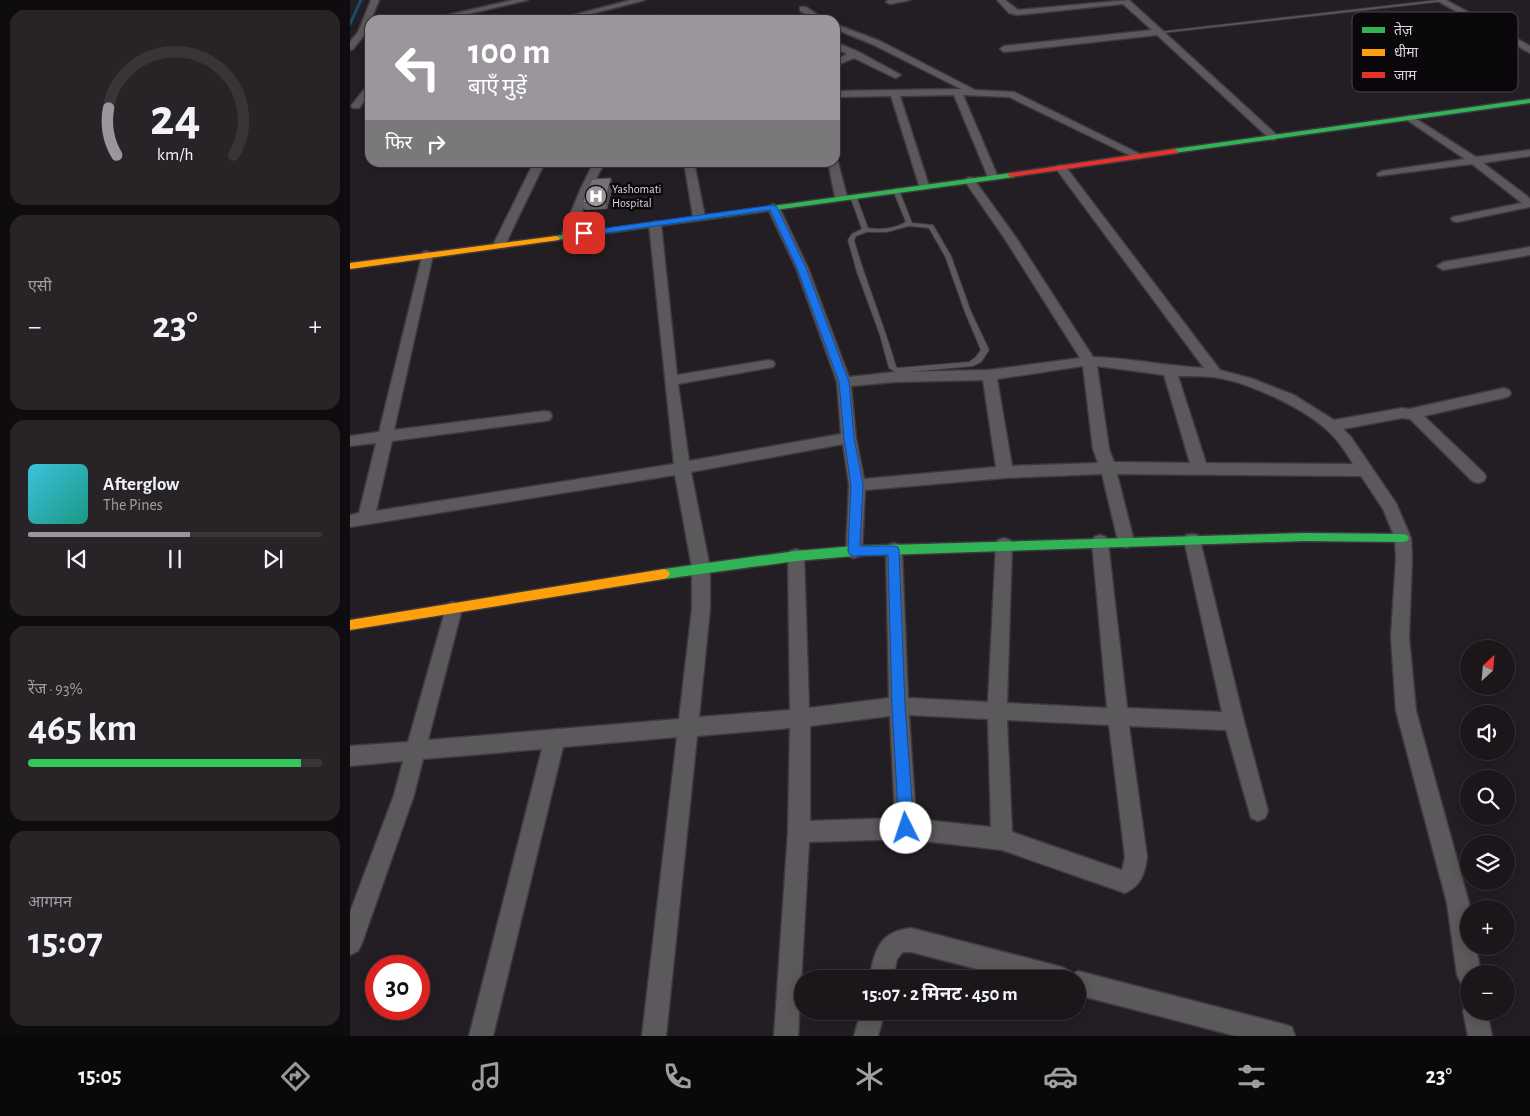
<!DOCTYPE html>
<html lang="hi">
<meta charset="utf-8">
<style>
:root{--surface:#1a161a;--page:#272327;--text:#f1f3f6;--muted:#9f9fa2;--line:#383539;--accent:#9a969b}
body{margin:0;font-family:"Alegreya Sans","Noto Sans Devanagari",sans-serif;background:var(--page);color:var(--text);height:100vh;display:flex;flex-direction:column;font-size:19px;white-space:nowrap}
*{box-sizing:border-box;margin:0}
p{font-size:16px;color:var(--muted)}
.icon{flex:none;width:28px;height:28px;fill:none;stroke:currentColor;stroke-width:2;stroke-linecap:round;stroke-linejoin:round}
.map{position:relative;flex:1;overflow:hidden}
.sheet{display:flex;flex-direction:column;gap:10px;padding:10px;background:#0e0c0e;width:350px}
.sheet>*{flex:none}
.banner{position:absolute;left:15px;top:15px;width:475px;height:152px;border-radius:15px;box-shadow:0 2px 12px #0003,0 0 0 1px var(--line);background:#9a969b;color:#fff;overflow:hidden}
.needle{width:32px;rotate:26deg}
.buttons{position:absolute;left:1110px;top:640px;display:grid;gap:10px}
.buttons a{display:grid;place-items:center;width:55px;height:55px;border-radius:50%;background:var(--surface);box-shadow:0 2px 12px #0003,0 0 0 1px var(--line);font-size:25px}
.speed{position:absolute;left:15px;top:955px;display:flex;gap:10px;font-size:25px;font-weight:700;text-align:center}
.speed>*{display:grid;place-content:center;width:65px;height:65px;border-radius:50%;background:var(--surface);box-shadow:0 2px 12px #0003,0 0 0 1px var(--line);line-height:1}
.speed .limit{border:8px solid #d22;background:#fff;color:#111}
.pin{position:absolute;display:grid;place-items:center;width:42px;height:42px;color:#fff;margin:-21px;border-radius:10px;box-shadow:0 2px 8px #0006}
.me{position:absolute;width:55px;margin:-28px;rotate:356deg;stroke-linejoin:round;filter:drop-shadow(0 0 4px #0008)}
.turn{display:flex;align-items:center;gap:18px;height:105px;padding:0 20px;font-size:22px}
.turn .icon{width:65px;height:65px;stroke-width:2.5}
.turn b{display:block;font-size:35px;line-height:42px}
.then{display:flex;align-items:center;height:48px;padding:0 20px;background:#0003;gap:10px;font-size:19px}
.big{font-size:38px;font-weight:700;line-height:1.1}
.sheet .tile{flex:1;display:flex;flex-direction:column;justify-content:center;gap:8px;min-width:0;padding:0 18px;border-radius:15px;background:var(--page)}
.sheet .dial{align-items:center;gap:0}
.dial svg{height:130px;overflow:visible;fill:none;stroke:var(--line);stroke-width:7;stroke-linecap:round;text-anchor:middle}
.dial text{fill:var(--text);stroke:none}
.song{display:flex;align-items:center;gap:15px}
.cover{width:60px;height:60px;border-radius:8px;background:linear-gradient(135deg,hsl(190 70% 55%),hsl(170 70% 35%))}
.played{height:5px;border-radius:2px;background:linear-gradient(90deg,var(--accent) 55%,var(--line) 55%)}
.keys{display:flex;justify-content:space-around;direction:ltr}
.heat{display:flex;justify-content:space-between;align-items:center;font-size:28px;direction:ltr}
.charge{height:8px;border-radius:4px;background:linear-gradient(90deg,#34c759 93%,var(--line) 0)}
.trip{position:absolute;left:444px;top:970px;width:292px;height:50px;border-radius:25px;background:var(--surface);box-shadow:0 2px 12px #0003,0 0 0 1px var(--line);font-weight:700;line-height:50px;text-align:center}
.tabs{display:flex;height:80px;justify-content:space-around;align-items:center;background:#0a090a;color:var(--muted)}
.tabs .icon{width:35px;height:35px}
.tabs .active{color:var(--accent)}
.tabs b{font-size:22px;color:var(--text)}
main{display:flex;flex:1;min-height:0}
.map>svg:first-child{display:block}
.lines{fill:none;stroke-linecap:round;stroke-linejoin:round}
.stream{stroke:#1c4c67;stroke-width:3}
.lane-casing{stroke:#3d393e;stroke-width:2}
.street-casing{stroke:#3d393e;stroke-width:3}
.fast-casing{stroke:#3d393e;stroke-width:3}
.slow-casing{stroke:#3d393e;stroke-width:3}
.jam-casing{stroke:#3d393e;stroke-width:3}
.lane{fill:#5c595d;fill-rule:evenodd}
.street{fill:#5c595d;fill-rule:evenodd}
.fast{fill:#30b455;fill-rule:evenodd}
.slow{fill:#ff9f0a;fill-rule:evenodd}
.jam{fill:#e5322d;fill-rule:evenodd}
.wall{fill:#646064}
.shaded-wall{fill:#514e51}
.building{fill:#747074;stroke:#514e51}
.route{fill:#1a73e8;stroke:#114b97}
.labels{text-anchor:middle;stroke-width:5;stroke-linejoin:round;paint-order:stroke}
.far-poi-label{font-size:12px;fill:#dbd7dc;stroke:#0a080b;text-anchor:start}
.key{fill:#0a080b;stroke:#49464a;stroke-width:1}
.key-label{font-size:14px;fill:#dbd7dc}
</style>
<main>
<section class="sheet">
<div class="tile dial"><svg viewBox="0 0 100 80">
<path d="M14 69A42 42 0 1 1 86 69"/>
<path d="M14 69A42 42 0 0 1 9 40" stroke="#9a969b"/>
<text x="50" y="56" font-size="32" font-weight="700">24</text>
<text x="50" y="72" font-size="11">km/h</text>
</svg></div>
<div class="tile"><p>एसी</p>
<div class="heat"><a>−</a><b class="big">23°</b><a>+</a></div>
</div>
<div class="tile">
<div class="song"><i class="cover"></i><div><b>Afterglow</b><p>The Pines</p></div></div>
<div class="played"></div>
<div class="keys"><svg class="icon" aria-label="previous" viewBox="0 0 24 24"><path d="M18 5L8 12l10 7zM5 5v14"/></svg><svg class="icon" aria-label="pause" viewBox="0 0 24 24"><path d="M8 5v14M16 5v14"/></svg><svg class="icon" aria-label="next" viewBox="0 0 24 24"><path d="M6 5l10 7-10 7zM19 5v14"/></svg></div>
</div>
<div class="tile"><p>रेंज · 93%</p><b class="big">465 km</b><div class="charge"></div></div>
<div class="tile"><p>आगमन</p><b class="big">15:07</b></div>
</section>
<div class="map">
<svg width="1180" height="1036" viewBox="0 0 1180 1036">
<rect width="100%" height="100%" fill="#221e23"/>
<g class="lines">
<path class="stream" d="M0 24 11 0"/>
<g class="lane-casing">
<g id="lane">
<path d="M1089 0 1094 1 811 33 809 32Z"/>
<path d="M546 188 549 190 562 223 583 225 601 256 621 312 639 350 631 362 623 366 547 373 539 368 530 335 507 272 498 240 502 234 512 229 500 196 501 195 506 196 518 228C530 230 544 229 556 222L543 190ZM559 226 579 228 595 256 615 312 631 350 625 358 619 362 548 368 546 367C534 324 516 283 504 240L506 236 517 232H537Z"/>
</g>
</g>
<g class="street-casing">
<g id="street">
<path d="M21 0H29L16 33 3 49 0 50V42L8 32Z"/>
<path d="M163 0H178L92 20H76Z"/>
<path d="M281 0H295L218 20H204Z"/>
<path d="M538 0H560L540 4 536 2Z"/>
<path d="M647 0H655L668 10 779 0 929 137 924 140 920 139 807 35 654 52 650 49 654 46 802 30 773 4 667 15 659 13Z"/>
<path d="M1086 0H1096L1180 46V53Z"/>
<path d="M450 7H456L476 20H466L450 11Z"/>
<path d="M310 15 314 17 313 19 292 20Z"/>
<path d="M485 24 530 41 625 90 664 92 794 156 789 159 785 158 659 97 613 95 648 177 643 180 638 177 604 95 550 96 579 186 578 188H570L541 96 485 97V91L611 89 524 45 485 29Z"/>
<path d="M485 42 509 52 551 75 546 78 543 77 504 58 485 66V60L497 54 485 48Z"/>
<path d="M20 85V94L9 108H3L1 106 17 86Z"/>
<path d="M1060 115 1126 157 1180 150V156L1133 163 1177 196 1180 199V207L1107 222 1103 221 1101 219 1103 217 1172 203 1122 164 1028 176 1027 174 1032 171 1115 159 1057 120 1055 118Z"/>
<path d="M485 159 488 162 497 197 491 200 485 197 478 162H485Z"/>
<path d="M184 162H195L155 245 153 248H145L143 245Z"/>
<path d="M244 162H255L241 188 223 236 221 238H213L211 236 231 188Z"/>
<path d="M334 162H344L355 217 353 219 349 220 343 217Z"/>
<path d="M711 165 715 166 870 370 903 379 944 395 984 420 1052 408 1059 409 1154 388 1159 390 1161 393 1159 396 1154 398 1074 416 1134 473 1136 477 1134 481 1128 483 1122 481 1060 419 1052 418 993 429 1001 437 1046 503 1061 538 1062 559 1059 637 1066 711 1119 903V946H1126L1131 974H1119V987L1111 983 1107 975 1097 903 1046 711 1041 637 1046 559 1045 538 1033 509 1011 476 767 474 784 541 782 546 776 548 770 546 768 541 752 474 655 478 515 490 512 551 510 556 504 558 498 556 496 551 499 485 493 444 341 472 360 568V609L349 717 440 710 438 556 440 551 446 549 452 551 454 556 459 708 539 698 536 550 538 545 544 543 550 545 552 550 558 698 638 702 646 545 648 540 654 538 660 540 662 545 657 703 757 708 742 542 744 537 750 535 756 537 758 542 777 708 872 712 834 540 836 535 842 534 848 535 850 540 894 721 918 811 915 818 908 821 901 818 876 730 779 726 797 857C795 873 791 886 775 893L652 850 556 839 459 842 448 1036H424L438 832 440 728 347 736 316 1036H292L327 737 213 747 143 1036H119L192 749 73 759 64 795 12 943 8 951 0 955V912L44 795 53 761 0 766V746L58 742 97 604 103 602 109 604 112 609 78 740 329 719 342 609V568L325 475 0 527V515L9 513 26 443 0 446V436L29 432 73 252 77 251 83 255 44 430 195 411 200 412 202 416 200 420 195 421 42 441 26 511 324 464 299 224 305 221 311 224 327 375 418 360 423 361 425 364 423 367 418 368 328 384 339 461 491 434 487 382 446 268 417 207 423 204 429 207 458 268 499 377 545 372 639 370 730 358 655 239 614 180 619 177 623 178 667 239 743 357C780 358 817 366 854 368L707 170 706 168 707 166ZM733 366 743 449 748 463 662 466 647 379ZM747 366 814 375 840 463 764 462 759 449ZM828 376C840 376 852 376 863 377 896 381 954 408 978 431 988 440 996 452 1003 464L856 463ZM633 380 646 467 514 479 506 438 501 386 545 382ZM559 715 638 719 641 827 566 819ZM540 716 545 818 460 821V726ZM657 720 759 725 775 857 772 870 662 832Z"/>
<path d="M1180 247V255L1093 270 1087 266 1093 262Z"/>
<path d="M561 928 712 967 720 971 722 974 728 971 933 1024 942 1027 945 1036H886L728 995V979H666L561 952H553L547 959 543 979H519C525 951 528 932 561 928Z"/>
<path d="M1119 1001V1011H1137L1142 1036H1118L1113 1011Z"/>
<path d="M511 1011H535L528 1036H504Z"/>
</g>
</g>
<g class="fast-casing">
<g id="fast">
<path d="M1180 99V103L824 153 820 151 824 149Z"/>
<path d="M661 173H664V177L206 240 202 238 206 236Z"/>
<path d="M954 533 1053 534 1057 535 1059 538 1057 541 1053 542 954 541 504 556 446 561 314 579 310 577 308 574 310 571 314 569 446 551 504 546Z"/>
</g>
</g>
<g class="slow-casing">
<g id="slow">
<path d="M206 236 210 238 209 240 0 269V263Z"/>
<path d="M314 569 318 571 320 574 318 577 314 579 0 630V620Z"/>
</g>
</g>
<g class="jam-casing">
<path id="jam" d="M824 149 828 151 827 153 661 177 657 175 661 173Z"/>
</g>
<use href="#lane" class="lane"/>
<use href="#street" class="street"/>
<use href="#fast" class="fast"/>
<use href="#slow" class="slow"/>
<use href="#jam" class="jam"/>
</g>
<path class="wall" d="M263 185 257 209 235 210 232 203Z"/>
<path class="shaded-wall" d="M261 178 263 185 257 209 255 202Z"/>
<path class="building" d="M261 178 255 202 232 203 242 179Z"/>
<path class="route" d="M423 205 427 207 456 268 499 382 504 438 513 485 510 546H544L548 547 549 550 555 706 564 828 562 834 556 836 551 834 549 828 542 706 538 555 504 556 500 555 498 551 501 485 494 438 489 382 447 268 420 210 234 236 230 233 234 231Z"/>
<defs>
<g id="hospital-disc" transform="scale(1.125)"><circle r="9.5" fill="#9a969b" stroke="#0a080b"/><path d="M-5-5h3v3.5h4V-5h3V5h-3V1.5h-4V5h-3Z" fill="#fff"/></g>
</defs>
<g fill-rule="evenodd">
<use href="#hospital-disc" x="246" y="196"/>
</g>
<g class="labels">
<g class="far-poi-label">
<text x="262" y="193">Yashomati<tspan x="262" dy="14">Hospital</tspan></text>
</g>
</g>
<rect x="1002" y="12" width="166" height="80" rx="8" class="key"/>
<rect x="1012" y="27" width="23" height="6" fill="#30b455"/>
<rect x="1012" y="49" width="23" height="7" fill="#ff9f0a"/>
<rect x="1012" y="72" width="23" height="6" fill="#e5322d"/>
<g class="key-label">
<text x="1044" y="35">तेज़</text>
<text x="1044" y="57">धीमा</text>
<text x="1044" y="80">जाम</text>
</g>
</svg>
<div class="buttons">
<a><svg class="needle" viewBox="-14 -14 28 28"><path d="M0-13l5 13h-10z" fill="#e53935"/><path d="M0 13l5-13h-10z" fill="#9f9fa2"/></svg></a>
<a><svg class="icon" aria-label="sound" viewBox="0 0 24 24"><path d="M4 9h4l5-4v14l-5-4H4zM17 9q2 3 0 6"/></svg></a>
<a><svg class="icon" aria-label="search" viewBox="0 0 24 24"><circle cx="10" cy="10" r="6"/><path d="M15 15l6 6"/></svg></a>
<a><svg class="icon" aria-label="layers" viewBox="0 0 24 24"><path d="M12 4l9 5-9 5-9-5zM3 14l9 5 9-5"/></svg></a>
<a>+</a>
<a>−</a>
</div>
<div class="speed"><div class="limit">30</div></div>
<div class="pin" style="left:234px;top:233px;background:#d93025"><svg class="icon" aria-label="arrive" viewBox="0 0 24 24"><path d="M6 21V4h12l-3 4 3 4H6"/></svg></div>
<svg class="me" style="left:556px;top:828px" viewBox="-20 -20 40 40"><circle r="19" fill="#fff"/><path d="M0-13L10 11 0 6-10 11z" fill="#1a73e8"/></svg>
<div class="trip">15:07 · 2 मिनट · 450 m</div>
<div class="banner">
<div class="turn"><svg class="icon" aria-label="left" viewBox="0 0 24 24"><path d="M17 20v-9H6M10 6l-5 5 5 5"/></svg><div><b>100 m</b>बाएँ मुड़ें</div></div>
<div class="then">फिर<svg class="icon" aria-label="right" viewBox="0 0 24 24"><path d="M7 20v-9h11M14 6l5 5-5 5"/></svg></div>
</div>
</div>
</main>
<nav class="tabs">
<b>15:05</b>
<svg class="icon active" aria-label="directions" viewBox="0 0 24 24"><path d="M12 3l9 9-9 9-9-9zM9 14v-3h6M13 9l2 2-2 2"/></svg>
<svg class="icon" aria-label="music" viewBox="0 0 24 24"><path d="M9 18V5l10-2v13"/><circle cx="6" cy="18" r="3"/><circle cx="16" cy="16" r="3"/></svg>
<svg class="icon" aria-label="phone" viewBox="0 0 24 24"><path d="M5 4h4l2 5-3 2q2 4 5 5l2-3 5 2v4C11 20 4 13 5 4z"/></svg>
<svg class="icon" aria-label="climate" viewBox="0 0 24 24"><path d="M12 3v18M4 7l16 10M4 17L20 7"/></svg>
<svg class="icon" aria-label="car" viewBox="0 0 24 24"><path d="M5 17H2v-5l4-1 3-4h7l3 4 3 1v5h-3M9 17h6M6 11h13"/><circle cx="7" cy="17" r="2"/><circle cx="17" cy="17" r="2"/></svg>
<svg class="icon" aria-label="filters" viewBox="0 0 24 24"><path d="M4 7h16M4 17h16"/><circle cx="9" cy="7" r="2"/><circle cx="15" cy="17" r="2"/></svg>
<b>23°</b>
</nav>
